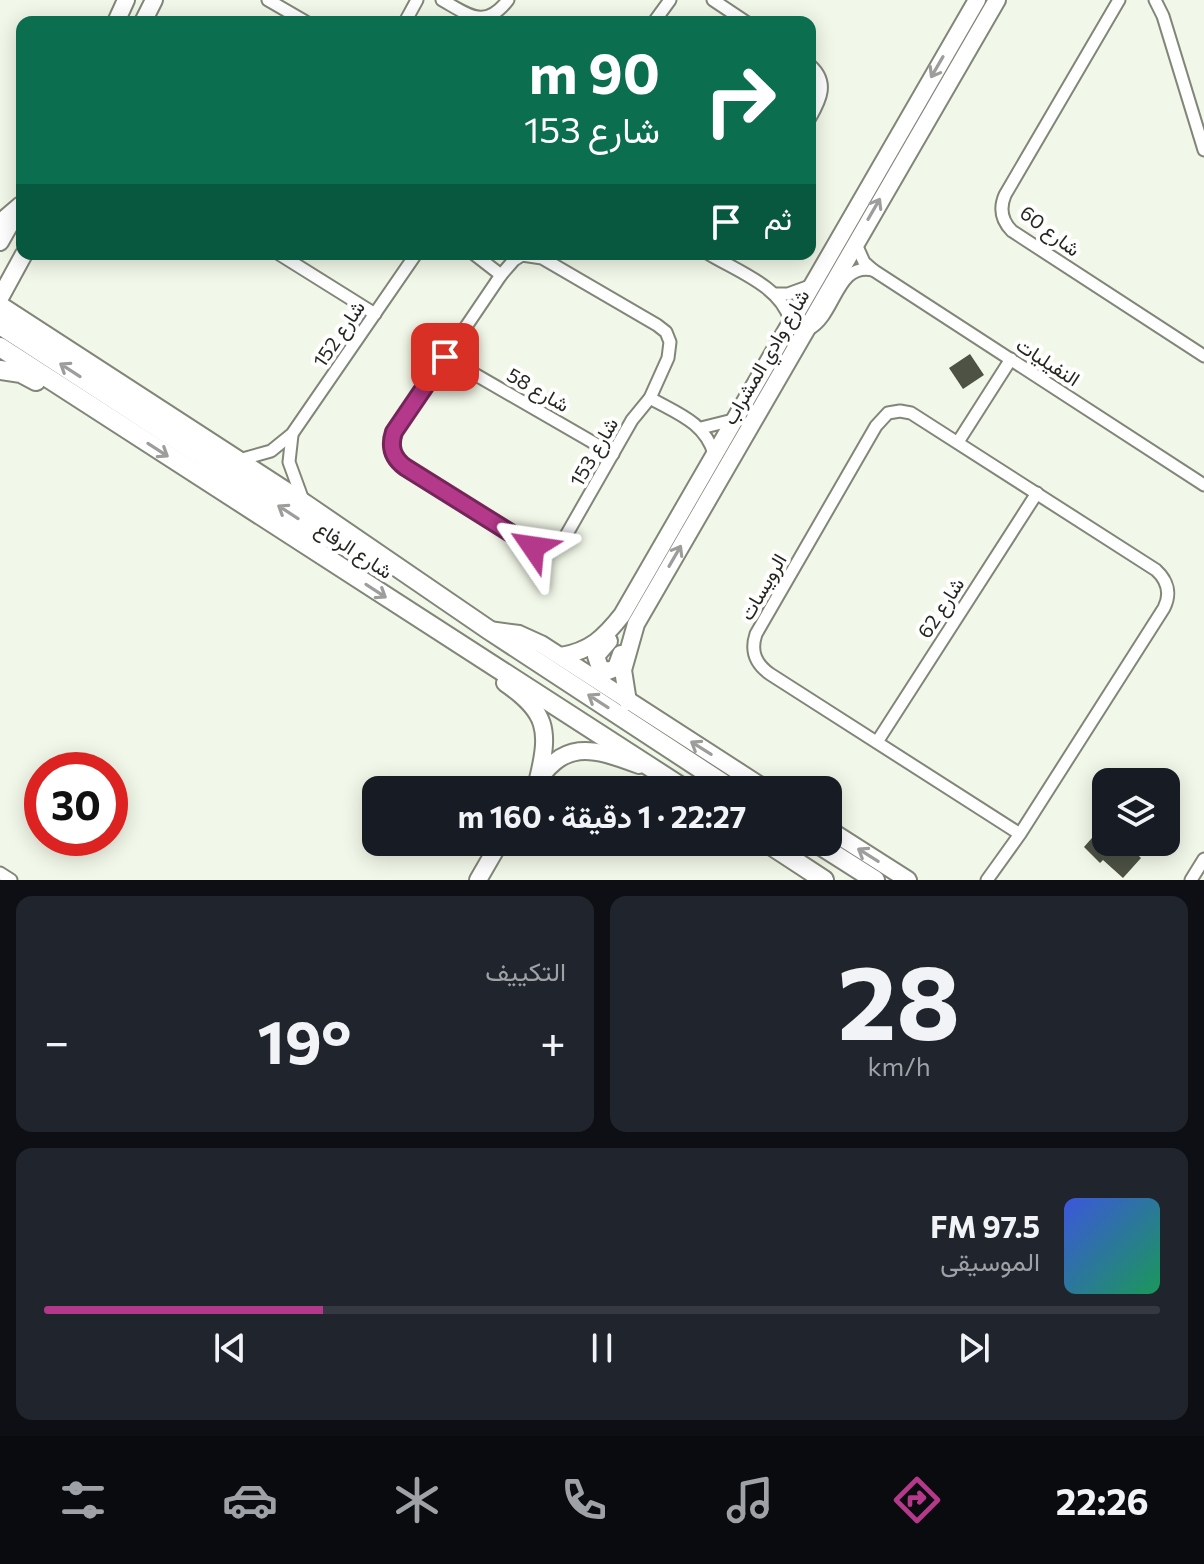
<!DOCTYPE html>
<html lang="ar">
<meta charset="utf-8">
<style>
:root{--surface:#171b24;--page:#20242c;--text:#f1f3f6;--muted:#9ea1a6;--line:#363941;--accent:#b4398b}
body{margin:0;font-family:Commissioner,Vazirmatn,sans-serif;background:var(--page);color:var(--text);direction:rtl;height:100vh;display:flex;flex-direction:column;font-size:30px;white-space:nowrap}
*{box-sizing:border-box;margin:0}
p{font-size:26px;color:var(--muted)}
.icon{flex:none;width:44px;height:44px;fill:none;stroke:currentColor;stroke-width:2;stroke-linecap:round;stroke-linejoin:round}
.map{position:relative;height:880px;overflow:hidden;direction:ltr}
.drawer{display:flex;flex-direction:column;gap:16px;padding:16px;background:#0d0f14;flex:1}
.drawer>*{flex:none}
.top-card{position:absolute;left:16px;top:16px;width:800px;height:244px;border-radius:16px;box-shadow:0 4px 20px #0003;direction:rtl;background:#0b6e4f;color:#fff;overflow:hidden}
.buttons{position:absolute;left:1092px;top:768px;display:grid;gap:16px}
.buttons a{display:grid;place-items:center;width:88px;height:88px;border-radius:16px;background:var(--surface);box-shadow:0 4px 20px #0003;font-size:40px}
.speed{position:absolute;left:24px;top:752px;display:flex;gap:16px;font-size:40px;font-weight:700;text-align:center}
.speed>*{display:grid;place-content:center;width:104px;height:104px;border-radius:50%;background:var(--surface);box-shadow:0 4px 20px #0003;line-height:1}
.speed .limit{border:12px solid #d22;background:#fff;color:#111}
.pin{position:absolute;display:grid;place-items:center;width:68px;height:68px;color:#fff;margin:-34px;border-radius:16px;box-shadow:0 4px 12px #0006}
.me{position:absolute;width:88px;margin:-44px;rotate:302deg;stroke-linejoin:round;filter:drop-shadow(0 0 6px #0008)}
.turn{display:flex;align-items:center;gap:28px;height:168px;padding:0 24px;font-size:36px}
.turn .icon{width:104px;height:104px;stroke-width:2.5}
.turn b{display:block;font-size:56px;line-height:68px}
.then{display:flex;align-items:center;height:76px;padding:0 24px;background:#0003;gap:16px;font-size:30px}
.big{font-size:60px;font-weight:700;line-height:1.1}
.drawer .card{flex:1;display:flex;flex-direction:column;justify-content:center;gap:12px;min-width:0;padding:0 28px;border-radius:16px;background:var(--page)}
.drawer .dial{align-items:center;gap:0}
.dial b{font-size:104px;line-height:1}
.song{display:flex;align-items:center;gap:24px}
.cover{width:96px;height:96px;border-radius:12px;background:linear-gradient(135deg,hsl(230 70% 55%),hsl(150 70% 35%))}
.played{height:8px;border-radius:4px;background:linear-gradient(90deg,var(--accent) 25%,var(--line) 25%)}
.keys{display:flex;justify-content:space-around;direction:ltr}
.heat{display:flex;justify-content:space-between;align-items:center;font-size:44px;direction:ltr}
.drawer .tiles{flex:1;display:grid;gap:16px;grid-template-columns:1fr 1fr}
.card:last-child{grid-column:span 2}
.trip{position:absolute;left:362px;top:776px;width:480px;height:80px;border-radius:16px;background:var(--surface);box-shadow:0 4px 20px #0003;font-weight:700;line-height:80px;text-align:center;direction:rtl}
.menu{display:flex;height:128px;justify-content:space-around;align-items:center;background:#090b0e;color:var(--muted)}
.menu .icon{width:56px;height:56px}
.menu .active{color:var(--accent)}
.menu b{font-size:36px;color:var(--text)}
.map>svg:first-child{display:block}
.building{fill:#4d5245}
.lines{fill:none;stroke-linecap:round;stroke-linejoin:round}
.street-casing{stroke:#818678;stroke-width:15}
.secondary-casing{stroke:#818678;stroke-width:20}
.primary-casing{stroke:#818678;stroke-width:22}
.street{stroke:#fff;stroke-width:11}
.secondary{stroke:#fff;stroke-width:16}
.primary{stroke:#fff;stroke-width:18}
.oneway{stroke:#9d9e9b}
.route-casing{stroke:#75255a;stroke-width:20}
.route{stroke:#b4398b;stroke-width:14}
.labels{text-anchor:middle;stroke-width:8;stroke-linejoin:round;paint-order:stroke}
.street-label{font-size:20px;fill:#252721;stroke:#fff}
</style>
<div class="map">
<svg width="1204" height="880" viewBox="0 0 1204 880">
<rect width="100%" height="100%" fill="#f2f8e9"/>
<g class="building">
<path d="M970 354 984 375 963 389 949 368Z"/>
<path d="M1106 822V842H1124L1141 858 1123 878 1103 860 1100 863 1084 847Z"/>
</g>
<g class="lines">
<g class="street-casing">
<g id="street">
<path d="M268 0 306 22"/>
<path d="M442 0C469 15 485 30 508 0"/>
<path d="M713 0 746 22"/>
<path d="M1119 0 1005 195C999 209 1002 221 1012 231L1204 356"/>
<path d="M1155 0 1163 16 1204 150"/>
<path d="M405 22 417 0"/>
<path d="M654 22 670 0"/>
<path d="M810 65C829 82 821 99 810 118"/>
<path d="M855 242 864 262 873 270 1204 485"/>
<path d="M279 254 375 314"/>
<path d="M474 254 501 275"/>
<path d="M709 254C737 271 780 286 790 320"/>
<path d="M522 255 542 258 657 325 666 332 670 342 668 358 650 398 632 420 564 539C556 548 546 551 533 547L405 467C391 456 388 442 398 427L501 275 514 260Z"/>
<path d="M775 294H788L810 286"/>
<path d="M809 329C836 315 836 262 873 270"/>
<path d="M445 357 613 454"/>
<path d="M650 398C676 413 705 422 714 454"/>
<path d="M701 428 733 420"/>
<path d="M292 435 289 462 304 503"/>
<path d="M958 442 1011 359"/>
<path d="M239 460 271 451 292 434 416 254"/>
<path d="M877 742 1037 493"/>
<path d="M0 873 11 880"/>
<path d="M987 880 1020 834 1164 608C1171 594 1168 581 1156 570L911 413 900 411 888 413 876 426 756 634C750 652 756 664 770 674L1020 834"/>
<path d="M1191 880 1204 859"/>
</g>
</g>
<g class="secondary-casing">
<g id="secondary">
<path d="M116 22 126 0"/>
<path d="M143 22 154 0"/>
<path d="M0 242 17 212"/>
<path d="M0 298 24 254"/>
<path d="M489 630 519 634 541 644 767 790"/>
<path d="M609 641 596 656 600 668 608 671 616 668 621 654"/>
<path d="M561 656C590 651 604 638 622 615L977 0"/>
<path d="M505 683C547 712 550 730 538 779"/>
<path d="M628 702 623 670 636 624 997 0"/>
<path d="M532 790C563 738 591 747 639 765"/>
<path d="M828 829 908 880"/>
<path d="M478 880 500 842"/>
</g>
</g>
<g class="primary-casing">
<g id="primary">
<path d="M0 224 21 206"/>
<path d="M0 306 305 504 489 630 733 790"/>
<path d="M0 325 324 536 378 563"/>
<path d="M0 347 686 790"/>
<path d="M0 370 21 373 36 381"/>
<path d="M766 842 824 880"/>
<path d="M815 842 875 880"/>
</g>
</g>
<use href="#street" class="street"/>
<use href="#secondary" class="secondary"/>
<use href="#primary" class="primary"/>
</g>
<defs><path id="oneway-shaft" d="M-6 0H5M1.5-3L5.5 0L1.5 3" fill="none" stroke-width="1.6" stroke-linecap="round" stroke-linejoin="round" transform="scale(2)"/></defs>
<g class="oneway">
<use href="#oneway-shaft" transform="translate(937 67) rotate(120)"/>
<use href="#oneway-shaft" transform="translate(874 209) rotate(-60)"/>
<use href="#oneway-shaft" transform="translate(70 370) rotate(-147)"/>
<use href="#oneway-shaft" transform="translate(158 450) rotate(33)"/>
<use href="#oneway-shaft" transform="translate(288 512) rotate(-147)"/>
<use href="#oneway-shaft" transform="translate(675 556) rotate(-60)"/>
<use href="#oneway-shaft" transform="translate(376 591) rotate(33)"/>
<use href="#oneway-shaft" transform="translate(598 701) rotate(-147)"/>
<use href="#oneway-shaft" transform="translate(701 748) rotate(-148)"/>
<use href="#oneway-shaft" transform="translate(868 855) rotate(-148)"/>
</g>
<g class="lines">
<g class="route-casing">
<path id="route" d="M445 357 394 432C389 447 393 458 405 467L533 547"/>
</g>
<use href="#route" class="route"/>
</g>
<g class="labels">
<g class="street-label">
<text transform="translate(1050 231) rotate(37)" y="7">شارع 60</text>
<text transform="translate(339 334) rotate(-56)" y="7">شارع 152</text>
<text transform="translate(766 357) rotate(-60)" y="7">شارع وادي المشراب</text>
<text transform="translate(1048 362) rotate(33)" y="7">النفيليات</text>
<text transform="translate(538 390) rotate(30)" y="7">شارع 58</text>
<text transform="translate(594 452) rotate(-60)" y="7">شارع 153</text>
<text transform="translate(354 550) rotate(33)" y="7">شارع الرفاع</text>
<text transform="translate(763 587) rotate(-60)" y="7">الرويسات</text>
<text transform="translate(941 608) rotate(-57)" y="7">شارع 62</text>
</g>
</g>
</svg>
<div class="buttons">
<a><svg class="icon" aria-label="layers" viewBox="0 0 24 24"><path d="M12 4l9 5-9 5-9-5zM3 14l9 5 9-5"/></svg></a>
</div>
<div class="speed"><div class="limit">30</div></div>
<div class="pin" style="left:445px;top:357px;background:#d93025"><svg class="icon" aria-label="arrive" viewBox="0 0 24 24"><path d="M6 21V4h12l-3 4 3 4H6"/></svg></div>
<svg class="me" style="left:533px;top:547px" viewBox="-20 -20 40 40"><path d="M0-17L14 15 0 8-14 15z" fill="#b4398b" stroke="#fff" stroke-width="4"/></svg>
<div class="trip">22:27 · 1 دقيقة · 160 m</div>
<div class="top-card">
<div class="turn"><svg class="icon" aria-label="right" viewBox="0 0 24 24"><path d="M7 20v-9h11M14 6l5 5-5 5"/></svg><div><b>90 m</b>شارع 153</div></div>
<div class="then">ثم<svg class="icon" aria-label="arrive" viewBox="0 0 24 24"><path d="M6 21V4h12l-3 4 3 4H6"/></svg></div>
</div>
</div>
<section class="drawer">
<div class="tiles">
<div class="card dial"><b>28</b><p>km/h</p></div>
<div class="card"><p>التكييف</p>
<div class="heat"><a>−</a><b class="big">19°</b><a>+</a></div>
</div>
<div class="card">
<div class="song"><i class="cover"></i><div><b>97.5 FM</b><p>الموسيقى</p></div></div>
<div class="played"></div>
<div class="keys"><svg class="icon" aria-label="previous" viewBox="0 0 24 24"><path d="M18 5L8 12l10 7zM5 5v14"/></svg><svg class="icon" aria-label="pause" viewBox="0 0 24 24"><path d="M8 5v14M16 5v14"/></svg><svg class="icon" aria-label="next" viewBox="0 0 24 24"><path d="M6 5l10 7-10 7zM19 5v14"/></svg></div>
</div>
</div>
</section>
<nav class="menu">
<b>22:26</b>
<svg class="icon active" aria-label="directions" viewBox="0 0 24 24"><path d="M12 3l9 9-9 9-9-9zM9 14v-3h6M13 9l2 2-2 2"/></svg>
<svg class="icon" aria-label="music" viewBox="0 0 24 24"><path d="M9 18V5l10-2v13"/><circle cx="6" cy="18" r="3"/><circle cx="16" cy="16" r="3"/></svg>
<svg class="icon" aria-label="phone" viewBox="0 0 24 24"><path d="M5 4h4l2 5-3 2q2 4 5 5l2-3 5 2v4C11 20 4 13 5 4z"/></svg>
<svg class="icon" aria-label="climate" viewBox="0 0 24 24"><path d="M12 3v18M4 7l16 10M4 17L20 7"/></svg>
<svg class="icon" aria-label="car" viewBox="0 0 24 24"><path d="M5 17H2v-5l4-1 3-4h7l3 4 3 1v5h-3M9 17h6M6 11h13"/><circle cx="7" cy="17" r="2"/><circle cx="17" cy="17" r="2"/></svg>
<svg class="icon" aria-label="filters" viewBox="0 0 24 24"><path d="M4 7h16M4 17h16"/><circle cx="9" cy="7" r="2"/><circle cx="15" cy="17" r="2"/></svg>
</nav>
